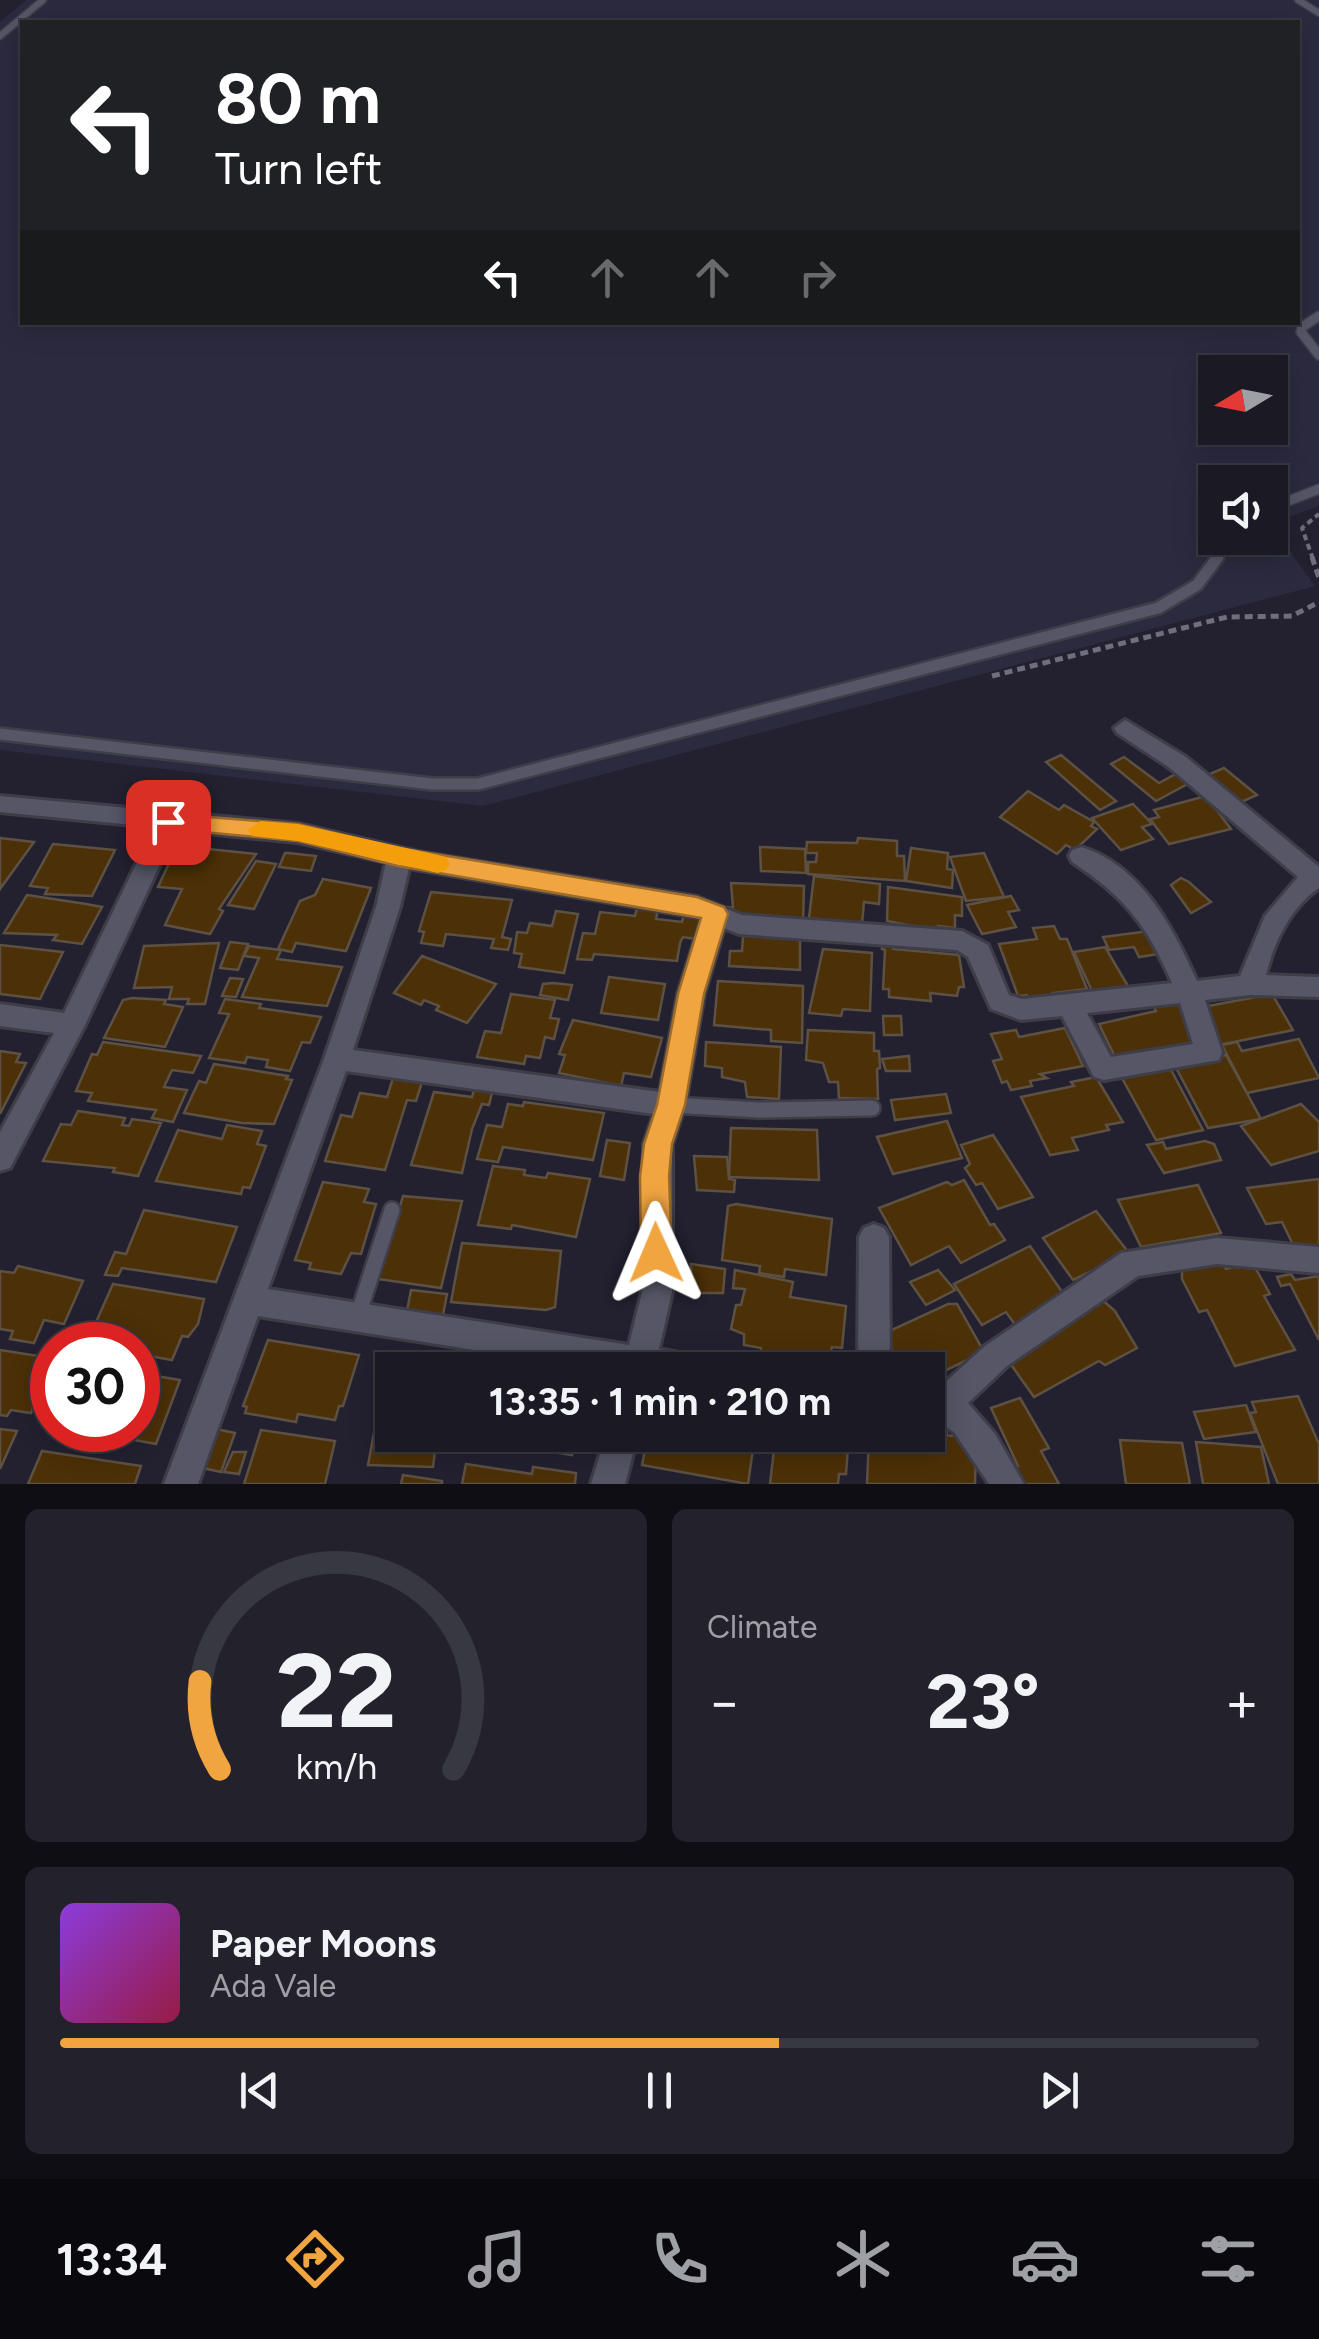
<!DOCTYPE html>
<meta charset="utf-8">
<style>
:root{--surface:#1a1924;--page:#23222c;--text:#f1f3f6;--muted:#9fa0a6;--line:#383841;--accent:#f1a540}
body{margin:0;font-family:Figtree,sans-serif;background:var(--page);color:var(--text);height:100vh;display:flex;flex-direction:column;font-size:38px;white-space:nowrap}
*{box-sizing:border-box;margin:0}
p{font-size:32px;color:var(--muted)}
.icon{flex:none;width:55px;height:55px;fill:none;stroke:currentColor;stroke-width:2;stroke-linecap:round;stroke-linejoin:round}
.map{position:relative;height:1484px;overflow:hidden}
.panel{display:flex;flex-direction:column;gap:25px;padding:25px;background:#0e0e14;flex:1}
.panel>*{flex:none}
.hud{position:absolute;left:20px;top:20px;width:1280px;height:305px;border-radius:0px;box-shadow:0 5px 25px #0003,0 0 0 2px var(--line);background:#202124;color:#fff;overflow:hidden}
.needle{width:65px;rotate:260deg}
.fabs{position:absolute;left:1198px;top:355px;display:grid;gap:20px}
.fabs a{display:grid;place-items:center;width:90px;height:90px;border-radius:0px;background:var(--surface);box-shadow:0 5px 25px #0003,0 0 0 2px var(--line);font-size:50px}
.speed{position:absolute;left:30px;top:1322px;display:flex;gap:20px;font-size:50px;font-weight:700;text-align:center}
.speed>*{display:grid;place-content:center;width:130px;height:130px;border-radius:50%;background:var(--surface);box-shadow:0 5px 25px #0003,0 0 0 2px var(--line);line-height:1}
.speed .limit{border:15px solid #d22;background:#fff;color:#111}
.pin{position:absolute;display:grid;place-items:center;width:85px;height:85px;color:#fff;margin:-42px;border-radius:20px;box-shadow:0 5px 15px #0006}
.me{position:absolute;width:110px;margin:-55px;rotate:359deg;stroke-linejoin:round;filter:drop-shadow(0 0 8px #0008)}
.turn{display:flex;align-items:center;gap:35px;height:210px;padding:0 30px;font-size:45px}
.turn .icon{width:130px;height:130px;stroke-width:2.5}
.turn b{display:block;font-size:70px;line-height:85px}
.lanes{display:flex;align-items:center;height:95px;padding:0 30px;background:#0003;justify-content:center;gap:50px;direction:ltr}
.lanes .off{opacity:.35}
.big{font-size:75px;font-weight:700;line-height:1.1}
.panel .card{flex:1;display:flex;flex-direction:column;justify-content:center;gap:15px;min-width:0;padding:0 35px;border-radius:15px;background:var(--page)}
.panel .dial{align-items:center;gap:0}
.dial svg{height:260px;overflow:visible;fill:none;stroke:var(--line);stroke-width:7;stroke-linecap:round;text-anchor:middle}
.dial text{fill:var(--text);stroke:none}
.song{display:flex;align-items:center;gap:30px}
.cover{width:120px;height:120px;border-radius:15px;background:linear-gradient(135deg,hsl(270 70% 55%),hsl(340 70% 35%))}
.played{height:10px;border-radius:5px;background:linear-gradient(90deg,var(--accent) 60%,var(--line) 60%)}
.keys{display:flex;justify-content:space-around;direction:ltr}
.heat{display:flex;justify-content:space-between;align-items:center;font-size:55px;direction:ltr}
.panel .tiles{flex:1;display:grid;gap:25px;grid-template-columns:1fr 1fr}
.card:last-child{grid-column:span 2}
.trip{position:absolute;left:375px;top:1352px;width:570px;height:100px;border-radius:0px;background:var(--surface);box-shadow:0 5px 25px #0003,0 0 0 2px var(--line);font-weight:700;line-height:100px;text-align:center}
.tabs{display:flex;height:160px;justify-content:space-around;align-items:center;background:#0a0a0e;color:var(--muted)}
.tabs .icon{width:70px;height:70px}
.tabs .selected{color:var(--accent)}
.tabs b{font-size:45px;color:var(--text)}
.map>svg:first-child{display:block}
.built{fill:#2c2a3f;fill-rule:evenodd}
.building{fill:#4c3007;stroke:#5d5143;stroke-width:2.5}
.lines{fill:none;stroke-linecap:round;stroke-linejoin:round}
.lane-far3-casing{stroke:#3e3d48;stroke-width:9}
.lane-far2-casing{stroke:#3e3d48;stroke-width:12}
.lane-far1-casing{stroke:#3e3d48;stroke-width:16}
.lane-casing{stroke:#3e3d48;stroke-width:20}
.street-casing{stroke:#3e3d48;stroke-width:6}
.path-far1{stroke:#6f6e7b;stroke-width:4;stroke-dasharray:6 4;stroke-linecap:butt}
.path{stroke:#6f6e7b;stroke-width:5;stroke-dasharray:8 5;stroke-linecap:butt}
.lane-far3{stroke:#575667;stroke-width:6}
.lane-far2{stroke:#575667;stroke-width:9}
.lane-far1{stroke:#575667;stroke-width:11}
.lane{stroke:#575667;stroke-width:15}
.street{fill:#575667;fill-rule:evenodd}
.route{fill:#f1a540;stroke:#9d6b2a;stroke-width:2.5}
.slow{fill:#f59e0b}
</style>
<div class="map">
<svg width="1319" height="1484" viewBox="0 0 1319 1484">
<rect width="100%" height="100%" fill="#232130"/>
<path class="built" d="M26 0H1319V506L1270 524V482H1215V538H1270V524L1315 586 483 806 0 750V22ZM22 22H1298V322H22ZM1215 372H1270V428H1215Z"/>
<g class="building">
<path d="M1061 755 1116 801 1100 810 1046 762Z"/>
<path d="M1124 757 1159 783 1181 771 1193 781 1156 801 1111 764Z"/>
<path d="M1224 768 1257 795 1239 803 1205 776Z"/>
<path d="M1028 791 1059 810 1064 805 1094 822 1091 826 1097 829 1075 850 1066 845 1057 854 1000 817Z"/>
<path d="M1206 796 1231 829 1169 844 1150 819 1159 817 1154 810Z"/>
<path d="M1133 804 1152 824 1142 827 1153 839 1121 850 1092 818Z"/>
<path d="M0 838 34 842 0 889Z"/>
<path d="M858 838 897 841V856H904L905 881 808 874V862H816L817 853H806L807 842 857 843Z"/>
<path d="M53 844 115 850 92 896 45 894 48 888 30 886Z"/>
<path d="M189 847 256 854 219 909 223 911 210 934 165 925 182 889 158 887 173 855Z"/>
<path d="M760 847 805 849 806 873 761 871Z"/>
<path d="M911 848 948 853 947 869 953 870 952 888 906 881Z"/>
<path d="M285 853H288L316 856 311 871 279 867Z"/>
<path d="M984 853 1004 897 966 901 950 857Z"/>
<path d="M256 861 276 864 254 909 228 905Z"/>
<path d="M814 876 880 884 879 904 864 902 862 924 809 918Z"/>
<path d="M1181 878 1189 882 1211 902 1191 913 1171 885Z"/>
<path d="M323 879 371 888 346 951 296 943 292 952 278 949 300 901 315 895Z"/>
<path d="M731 883 804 886 803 922 727 915 728 907 733 908Z"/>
<path d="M888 887 962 897V916L955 915V928L938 926V931L887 921Z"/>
<path d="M431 892 512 900 502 937 511 939 508 950 491 948 494 939 446 934 443 946 421 943 424 932 419 931Z"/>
<path d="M27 895 86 904 102 907 82 944 53 940 57 935 4 933Z"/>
<path d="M1011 896 1019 910 1008 912 1016 927 982 934 967 905Z"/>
<path d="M637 908 658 910 656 919 682 922 685 910 705 911 696 939 683 937 680 943 677 961 594 954 592 960 577 959 583 933 595 934 600 912 635 916Z"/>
<path d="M556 911 578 914 564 973 519 967 522 954 514 953 517 932 527 933 530 923 552 926Z"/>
<path d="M1054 926 1060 939H1067L1087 989 1053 993 1055 1000 1030 1002 1027 995 1018 996 999 944 1037 939 1033 928Z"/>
<path d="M1149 931 1158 954 1139 957 1134 947 1109 950 1103 937Z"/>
<path d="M767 933 800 938V970L729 966 730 951H742L743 936Z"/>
<path d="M882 938 894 945 893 949 959 955 964 987H959L957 996 930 993 931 1001 889 997V989H883L885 950 882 949Z"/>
<path d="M230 942 248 944 238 970 220 968Z"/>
<path d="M219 943 205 1004H187L189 999H169L172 987 134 988 144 946Z"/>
<path d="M0 945 63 952 40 999 0 994Z"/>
<path d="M249 946 281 950 277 959 342 967 327 1006 242 997 259 958 244 956Z"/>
<path d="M1105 947 1128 986 1092 991 1074 952Z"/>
<path d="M823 949 872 953 870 1011 843 1009 841 1016 809 1013Z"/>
<path d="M422 956 496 984 467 1023 436 1010 439 1006 424 1000 421 1005 394 993Z"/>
<path d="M609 977 665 984 658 1020 601 1013Z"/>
<path d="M230 978 243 979 236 997 222 996Z"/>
<path d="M718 981 803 986 802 1043 771 1041V1030L714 1025Z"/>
<path d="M553 983 572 985 568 1000 540 995 543 984Z"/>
<path d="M511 994 555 1000 550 1018 559 1019 554 1039 545 1037 540 1058 526 1056 524 1064 477 1057 485 1031 501 1033Z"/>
<path d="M1272 994 1293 1030 1219 1045 1198 1008Z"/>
<path d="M132 998 166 1000 164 1004 183 1007 165 1047 104 1038 123 1000Z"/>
<path d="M225 999 261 1004 259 1008 321 1017 310 1043 302 1042 290 1071 266 1067 268 1060 247 1057 245 1063 209 1058 229 1014 219 1013Z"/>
<path d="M1181 1000 1201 1045 1119 1065 1099 1024 1156 1011 1153 1004Z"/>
<path d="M883 1016H901L902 1035H884Z"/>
<path d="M573 1020 662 1038 651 1077 624 1073 621 1086 559 1073 565 1055 559 1054Z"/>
<path d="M1065 1028 1083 1066 1040 1074 1047 1078 1030 1081 1032 1086 1011 1090 1007 1081 1002 1083 993 1061 1002 1059 991 1034 1016 1030 1019 1037Z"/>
<path d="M808 1030 874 1033V1051H879L880 1068 877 1069 878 1099 839 1098 838 1082H829L823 1063 806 1060Z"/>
<path d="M1299 1039 1319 1078 1247 1093 1222 1045 1237 1042 1242 1051Z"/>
<path d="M103 1042 201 1056 193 1073 172 1070 164 1087 187 1090 173 1122 152 1118 156 1110 88 1101 92 1093 76 1091 92 1054 97 1055Z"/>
<path d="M706 1042 781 1047 779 1099 747 1097 745 1082 722 1077V1068L705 1066Z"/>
<path d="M0 1051 20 1054 16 1062 26 1063 0 1114Z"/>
<path d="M1226 1055 1261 1119 1208 1128 1174 1064Z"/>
<path d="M909 1056 910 1071H886L882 1059Z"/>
<path d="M214 1064 288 1076 286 1079 292 1080 274 1124 242 1123 184 1113 199 1081 206 1083Z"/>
<path d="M1169 1066 1203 1130 1156 1140 1122 1078Z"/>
<path d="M1096 1077 1123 1122 1106 1125 1109 1130 1072 1138 1078 1150 1050 1155 1021 1097 1074 1086 1071 1082Z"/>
<path d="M393 1078 422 1082 416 1101 407 1100 385 1170 325 1161 341 1115 352 1117 360 1093 387 1097Z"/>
<path d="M475 1087 493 1089 489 1105 482 1104 472 1129 462 1173 411 1165 434 1092 472 1097Z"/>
<path d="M946 1094 951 1113 895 1120 891 1100Z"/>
<path d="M524 1102 604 1113 593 1160 503 1147 498 1162 477 1159 487 1125 502 1127 508 1104 523 1106Z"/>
<path d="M1301 1104 1319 1122V1151L1271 1165 1241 1126Z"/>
<path d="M78 1111 125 1118 122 1125 129 1126 132 1119 161 1123 138 1176 113 1172 115 1168 43 1161 61 1124 71 1125Z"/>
<path d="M947 1121 962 1158 893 1174 877 1137Z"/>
<path d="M227 1125 262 1131 257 1144 266 1146 250 1188 243 1187 241 1194 156 1181 178 1130 222 1139Z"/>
<path d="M731 1128 817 1130 819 1180 729 1177Z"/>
<path d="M993 1135 1033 1197 998 1209 982 1183 976 1185 965 1168 970 1164 961 1145Z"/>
<path d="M607 1140 630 1143 624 1180 600 1176Z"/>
<path d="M1205 1141 1214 1144 1221 1160 1164 1173 1147 1145 1163 1142 1166 1149Z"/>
<path d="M694 1156 727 1157 729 1179 735 1180 734 1192 697 1190Z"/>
<path d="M493 1166 525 1170 524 1175 546 1178 548 1173 590 1179 576 1237 512 1225 511 1229 478 1225Z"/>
<path d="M1319 1179V1252L1298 1255 1282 1222 1266 1224 1247 1188Z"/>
<path d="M964 1180 990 1225 994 1224 1005 1240 961 1263 949 1246 911 1265 879 1208 947 1182 952 1185Z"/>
<path d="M323 1182 369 1189 364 1202 376 1204 361 1254 351 1253 341 1274 309 1269 311 1263 295 1260Z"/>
<path d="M1198 1185 1221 1233 1141 1247 1118 1200Z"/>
<path d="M403 1196 462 1201 441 1288 378 1279Z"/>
<path d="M736 1204 832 1219 826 1275 785 1269 784 1277 759 1273 760 1266 722 1260 728 1206Z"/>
<path d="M144 1210 237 1227 216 1282 122 1268 118 1276 105 1275 115 1252 126 1254Z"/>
<path d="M1096 1211 1129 1253 1073 1280 1043 1238Z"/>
<path d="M462 1243 561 1251 555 1307 546 1310 451 1302Z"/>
<path d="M1030 1246 1067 1299 1016 1326 1006 1312 982 1325 954 1284Z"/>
<path d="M1222 1262 1226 1269 1252 1262 1270 1294 1264 1296 1295 1350 1235 1366 1207 1310 1199 1312 1182 1279V1271Z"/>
<path d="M691 1264 725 1269 723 1293H692Z"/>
<path d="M18 1266 83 1281 64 1324 44 1320 34 1343 10 1339 13 1331 0 1329V1271L14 1273Z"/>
<path d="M735 1270 793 1282 790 1297 846 1306 842 1348 832 1347 829 1359 783 1353V1358L761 1354V1348L744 1345V1334L731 1329 736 1305H741L745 1289 733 1288Z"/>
<path d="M938 1270 955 1290 926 1305 910 1282Z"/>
<path d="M1291 1274 1295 1280 1319 1276V1340L1290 1284 1281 1286 1277 1277Z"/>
<path d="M113 1284 204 1299 198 1324 188 1337 182 1336 172 1360 138 1354V1345H100L106 1331 93 1329Z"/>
<path d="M411 1290 447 1294 443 1315 407 1311Z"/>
<path d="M1099 1297 1115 1311 1137 1348 1105 1365 1099 1361 1034 1397 1005 1356Z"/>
<path d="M948 1304H957L984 1352 928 1379V1370H901L885 1333Z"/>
<path d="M268 1340 359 1355 343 1406H339L335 1420 298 1414 296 1422 245 1413 247 1407 243 1406Z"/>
<path d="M0 1350 51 1358 31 1413 11 1410 7 1416 0 1415Z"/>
<path d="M388 1358 447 1360 445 1370H392V1435H437L433 1467 368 1465Z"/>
<path d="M138 1373 180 1380 156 1444 82 1430H138Z"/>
<path d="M1298 1396 1319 1444V1484H1278L1250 1413 1256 1412 1252 1402Z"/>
<path d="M1020 1398 1049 1448 1041 1451 1059 1484H1024L1015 1467 1018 1466 991 1408Z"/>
<path d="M1246 1405 1256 1432 1204 1439 1194 1412Z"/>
<path d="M928 1421 949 1423 946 1435 967 1438 976 1448 975 1484H867L869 1435H928Z"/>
<path d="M0 1429 17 1431 0 1469Z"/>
<path d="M216 1429 235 1433 221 1472 203 1468Z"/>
<path d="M261 1430 335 1441 325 1484H244Z"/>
<path d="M474 1435H578L572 1455 473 1439Z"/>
<path d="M648 1435H755L748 1484 642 1465Z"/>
<path d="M794 1435H849L846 1474H839L838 1484H770L775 1441 793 1443Z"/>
<path d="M1120 1440 1182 1443 1190 1484H1126Z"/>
<path d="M1196 1442 1261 1447 1269 1484H1203Z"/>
<path d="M42 1451 141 1466 135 1484H28Z"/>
<path d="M233 1452H246L239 1474 224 1472Z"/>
<path d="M466 1464 532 1474 533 1467 576 1473 575 1484H462Z"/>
<path d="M403 1475 442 1481V1484H401Z"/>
</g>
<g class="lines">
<g class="lane-far3-casing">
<g id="lane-far3">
<path d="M1298 0 1319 13"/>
<path d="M0 36 43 0"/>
</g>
</g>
<g class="lane-far2-casing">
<g id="lane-far2">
<path d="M1319 316 1302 327 1301 332 1319 355"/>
<path d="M1270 508 1319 489"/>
<path d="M1216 559 1232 538"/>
</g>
</g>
<g class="lane-far1-casing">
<path id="lane-far1" d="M0 734 432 784H478L1158 608 1197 585 1218 557"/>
</g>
<g class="lane-casing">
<g id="lane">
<path d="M671 1105 759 1110 872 1108"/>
<path d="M358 1315 392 1210"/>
</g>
</g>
<g class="street-casing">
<g id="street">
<path d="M1125 720 1186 757 1319 867V888C1290 908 1274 942 1266 975L1319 977V997L1251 995 1205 1000 1222 1052 1219 1060 1104 1080 1094 1077 1062 1016 1021 1020 991 1009 968 957 957 950 739 934 724 928 704 994 685 1105 672 1144V1292L659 1349 709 1359 714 1370H603L258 1316 198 1484H164L324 1059 376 907 386 862 298 842 176 830 85 1025 10 1168 0 1171V1132L54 1033 0 1026V1004L64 1013 154 827 0 812V796L298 824 418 852 697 897 742 915 962 931 988 945 1009 995 1022 999 1172 983C1147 925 1125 897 1072 862L1069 856 1072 850 1081 847C1141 865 1173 928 1197 981L1240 976 1265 916 1298 877 1170 768 1117 733 1114 728ZM409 868 702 918 678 994 660 1092 353 1050 400 907ZM1180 1003 1193 1044 1111 1057 1087 1013ZM346 1071 654 1114 644 1144 642 1292 629 1345 268 1289Z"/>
<path d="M874 1224 884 1228 889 1237 890 1370H858L859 1237 864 1228Z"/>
<path d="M1217 1238 1319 1247V1273L1217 1264 1138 1276 1007 1366 968 1403 995 1434 1024 1484H989L954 1432 928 1416V1386L939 1388 985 1346 1121 1253Z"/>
<path d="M606 1435H638L625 1484H591Z"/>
</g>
</g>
<path class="path-far1" d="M1313 559 1302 528 1319 514"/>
<g class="path">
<path d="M1312 557 1319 578"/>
<path d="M992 676 1227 617 1292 616 1319 602"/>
</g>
<use href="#lane-far3" class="lane-far3"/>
<use href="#lane-far2" class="lane-far2"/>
<use href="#lane-far1" class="lane-far1"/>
<use href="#lane" class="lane"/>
<use href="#street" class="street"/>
</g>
<path class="route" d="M168 814 298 824 398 848 697 897 724 907 728 914 704 994 685 1105 672 1144 669 1176 672 1253 667 1263 656 1267 646 1263 641 1253 640 1176 644 1144 657 1105 678 994 701 918 398 866 298 841 160 828 156 822 160 816Z"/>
<path class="slow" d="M260 821 298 824 438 855 446 857 450 864 446 870 438 873 298 841 252 836 248 830Z"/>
</svg>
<div class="fabs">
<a><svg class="needle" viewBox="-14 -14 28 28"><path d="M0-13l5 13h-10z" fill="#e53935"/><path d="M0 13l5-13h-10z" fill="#9fa0a6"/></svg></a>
<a><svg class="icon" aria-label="sound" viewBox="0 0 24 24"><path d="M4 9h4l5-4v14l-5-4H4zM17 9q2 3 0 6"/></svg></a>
</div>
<div class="speed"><div class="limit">30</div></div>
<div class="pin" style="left:168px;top:822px;background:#d93025"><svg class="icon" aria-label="arrive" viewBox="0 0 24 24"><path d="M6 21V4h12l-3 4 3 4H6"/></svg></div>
<svg class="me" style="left:656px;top:1253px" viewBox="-20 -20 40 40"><path d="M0-17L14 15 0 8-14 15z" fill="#f1a540" stroke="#fff" stroke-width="4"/></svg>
<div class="trip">13:35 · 1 min · 210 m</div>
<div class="hud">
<div class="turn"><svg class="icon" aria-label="left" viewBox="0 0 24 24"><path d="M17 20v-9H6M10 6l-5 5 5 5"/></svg><div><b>80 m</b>Turn left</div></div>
<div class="lanes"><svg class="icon" aria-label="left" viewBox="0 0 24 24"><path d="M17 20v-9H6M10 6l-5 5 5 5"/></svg><svg class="icon off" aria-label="ahead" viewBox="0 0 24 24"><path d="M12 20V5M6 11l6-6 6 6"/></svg><svg class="icon off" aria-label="ahead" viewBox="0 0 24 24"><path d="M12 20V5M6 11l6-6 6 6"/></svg><svg class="icon off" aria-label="right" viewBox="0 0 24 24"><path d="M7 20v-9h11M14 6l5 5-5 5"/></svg></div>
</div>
</div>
<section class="panel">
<div class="tiles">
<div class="card dial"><svg viewBox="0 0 100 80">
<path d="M14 69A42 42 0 1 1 86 69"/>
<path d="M14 69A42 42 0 0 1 8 42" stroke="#f1a540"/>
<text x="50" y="56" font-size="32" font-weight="700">22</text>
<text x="50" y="72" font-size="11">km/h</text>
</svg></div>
<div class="card"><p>Climate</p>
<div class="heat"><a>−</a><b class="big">23°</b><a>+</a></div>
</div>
<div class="card">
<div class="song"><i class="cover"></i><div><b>Paper Moons</b><p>Ada Vale</p></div></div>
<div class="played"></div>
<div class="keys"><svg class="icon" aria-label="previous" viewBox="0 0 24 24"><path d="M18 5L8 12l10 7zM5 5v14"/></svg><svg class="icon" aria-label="pause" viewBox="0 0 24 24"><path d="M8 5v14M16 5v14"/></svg><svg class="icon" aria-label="next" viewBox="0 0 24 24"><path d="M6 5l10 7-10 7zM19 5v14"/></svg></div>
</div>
</div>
</section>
<nav class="tabs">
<b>13:34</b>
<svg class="icon selected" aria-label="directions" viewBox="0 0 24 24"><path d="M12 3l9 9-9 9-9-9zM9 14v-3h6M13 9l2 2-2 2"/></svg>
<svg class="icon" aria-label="music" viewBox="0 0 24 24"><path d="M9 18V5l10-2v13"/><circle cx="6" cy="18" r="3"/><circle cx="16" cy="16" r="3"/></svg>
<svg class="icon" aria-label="phone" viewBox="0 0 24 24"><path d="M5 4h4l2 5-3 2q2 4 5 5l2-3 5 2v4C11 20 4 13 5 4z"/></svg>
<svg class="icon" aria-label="climate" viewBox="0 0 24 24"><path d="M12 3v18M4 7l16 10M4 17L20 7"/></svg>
<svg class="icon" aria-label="car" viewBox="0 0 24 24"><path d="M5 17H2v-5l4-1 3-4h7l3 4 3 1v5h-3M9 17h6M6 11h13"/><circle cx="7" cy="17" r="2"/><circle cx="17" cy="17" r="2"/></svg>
<svg class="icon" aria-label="filters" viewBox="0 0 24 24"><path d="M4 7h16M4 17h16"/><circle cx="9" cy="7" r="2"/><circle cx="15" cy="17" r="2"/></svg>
</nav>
